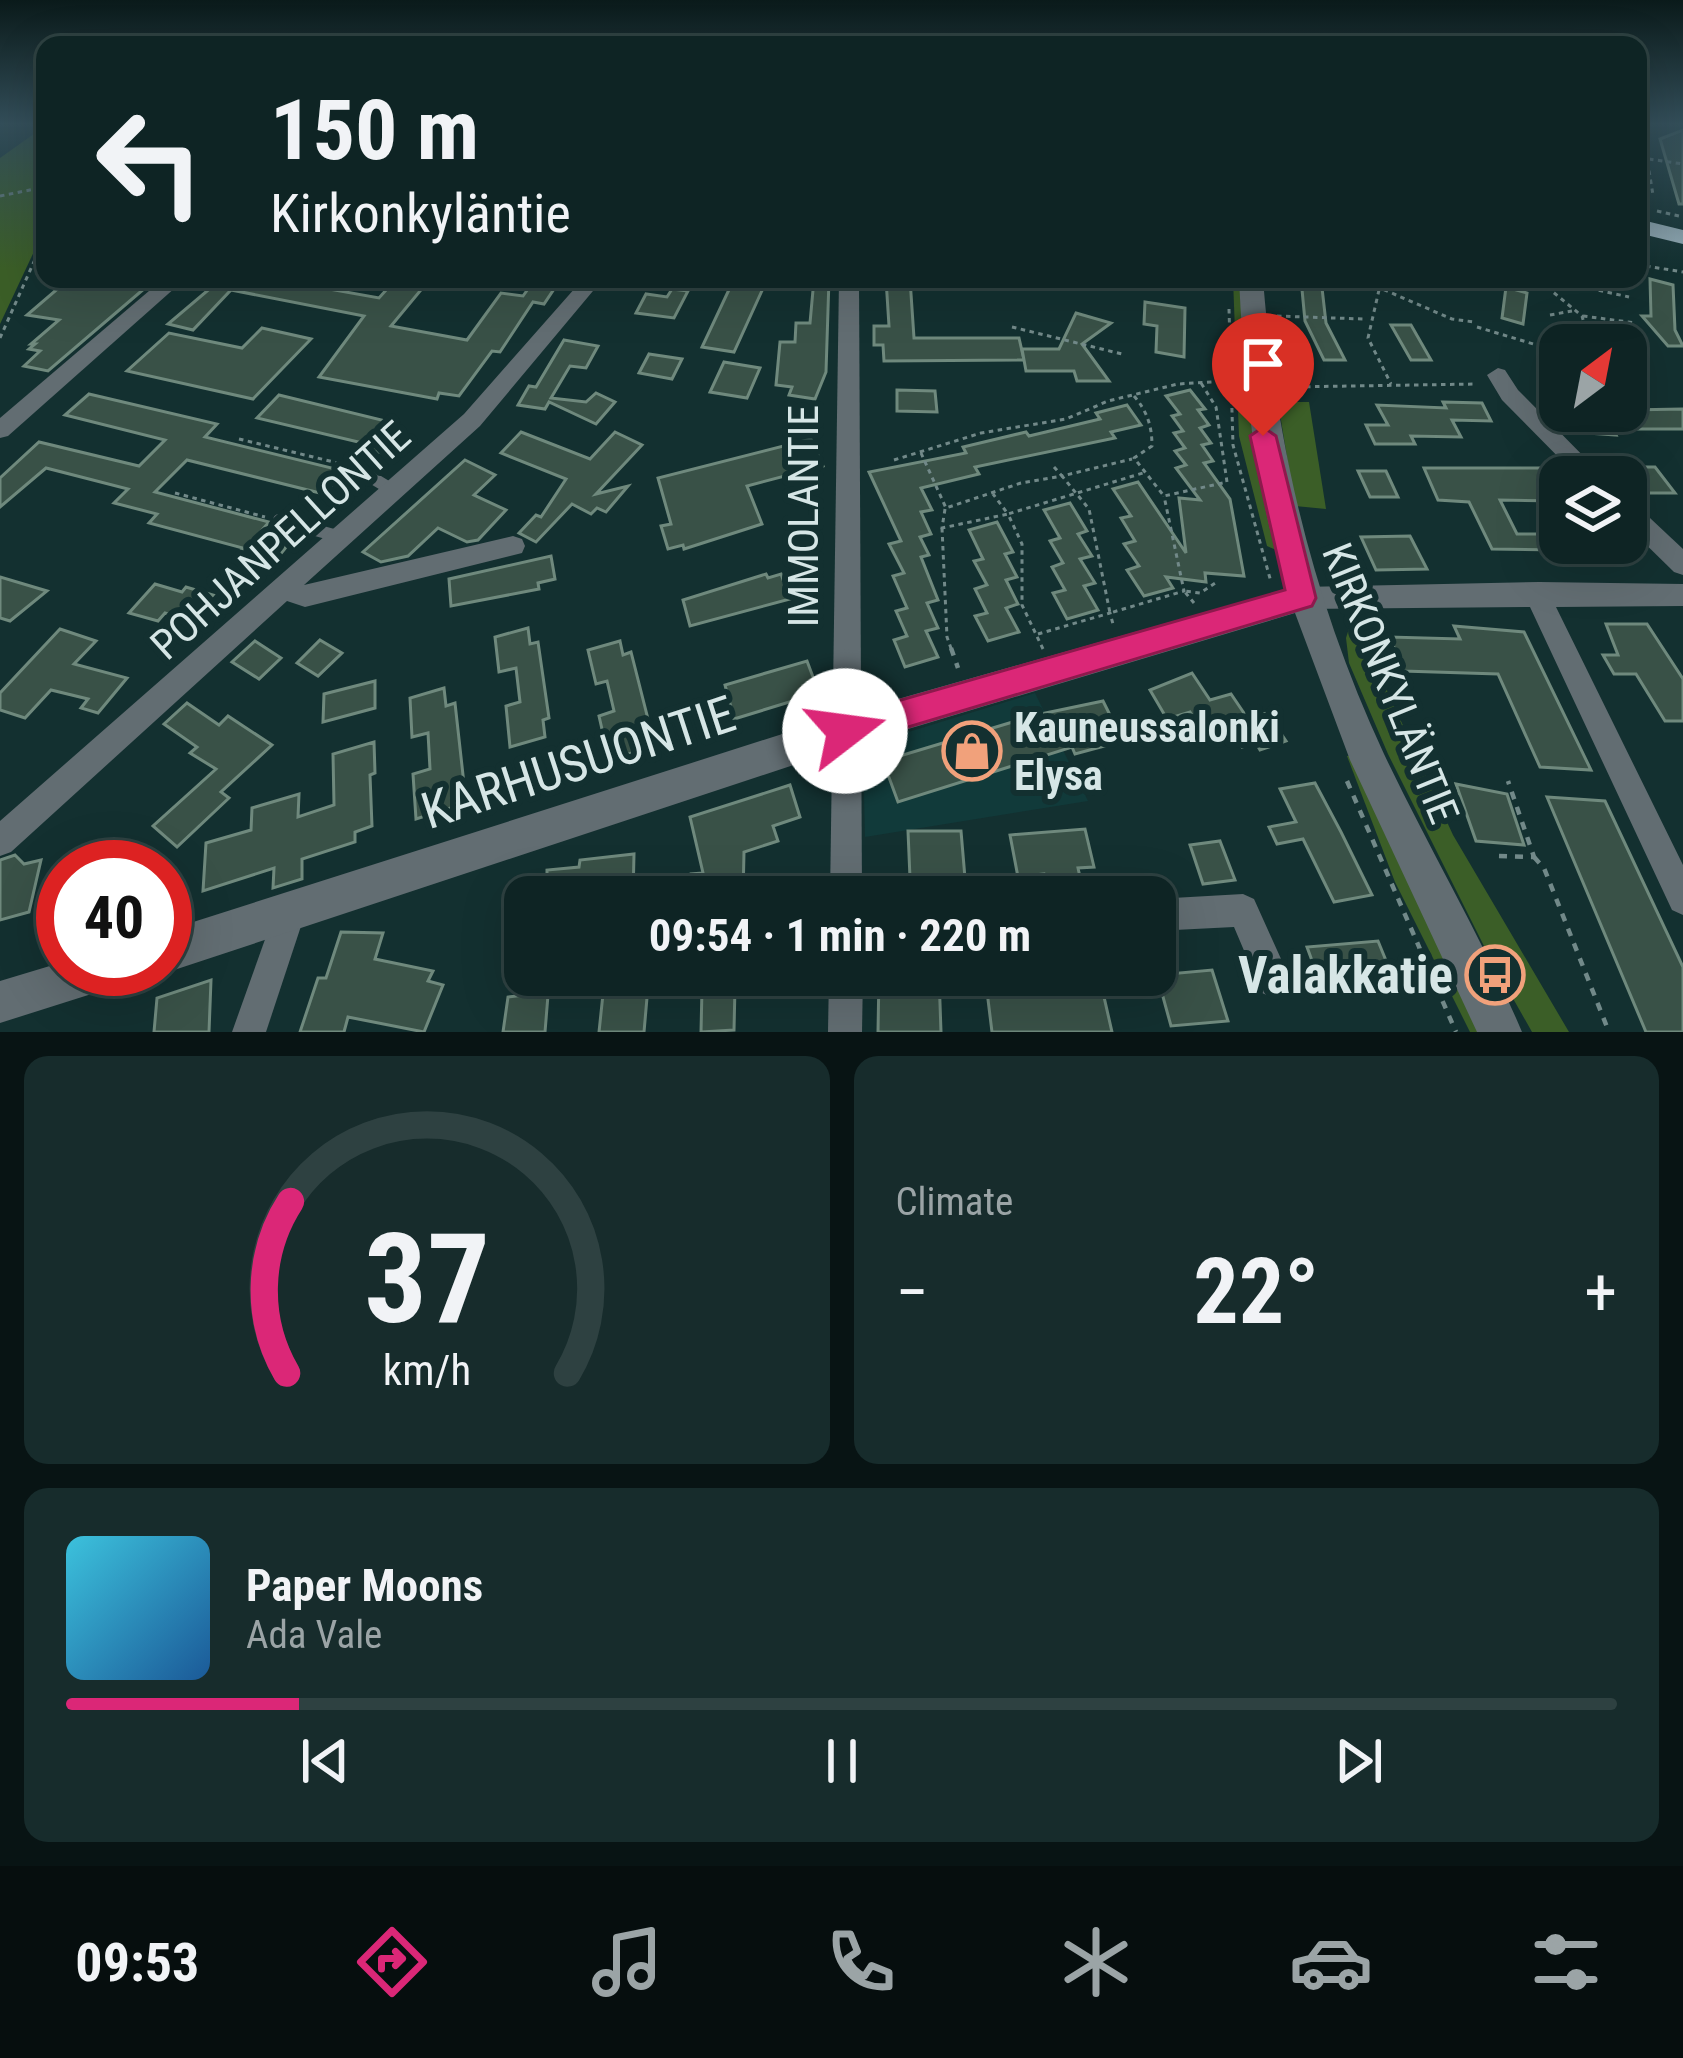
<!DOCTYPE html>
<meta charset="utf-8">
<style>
:root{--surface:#0e2424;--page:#172c2c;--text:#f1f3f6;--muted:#9ba4a6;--line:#2e4141;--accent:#db2777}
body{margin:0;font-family:"Roboto Condensed",sans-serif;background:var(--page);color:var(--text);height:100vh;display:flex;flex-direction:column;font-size:45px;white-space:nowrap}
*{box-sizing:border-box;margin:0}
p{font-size:39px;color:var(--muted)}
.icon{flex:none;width:66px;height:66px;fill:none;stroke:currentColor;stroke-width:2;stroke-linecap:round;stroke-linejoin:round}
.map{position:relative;height:1032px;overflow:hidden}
.drawer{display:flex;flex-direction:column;gap:24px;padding:24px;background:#081414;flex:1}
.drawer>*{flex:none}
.top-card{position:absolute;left:36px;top:36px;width:1611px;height:252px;border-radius:24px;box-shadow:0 12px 48px #0002,0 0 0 3px var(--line);background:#0e2424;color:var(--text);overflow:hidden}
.needle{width:78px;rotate:32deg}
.fabs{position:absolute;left:1539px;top:324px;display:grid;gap:24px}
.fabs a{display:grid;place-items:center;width:108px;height:108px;border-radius:24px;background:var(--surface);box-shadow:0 12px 48px #0002,0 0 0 3px var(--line);font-size:60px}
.speed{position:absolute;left:36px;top:840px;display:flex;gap:24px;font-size:60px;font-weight:700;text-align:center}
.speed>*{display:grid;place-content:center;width:156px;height:156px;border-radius:50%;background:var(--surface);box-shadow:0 12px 48px #0002,0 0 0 3px var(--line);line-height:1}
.speed .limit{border:18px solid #d22;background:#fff;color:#111}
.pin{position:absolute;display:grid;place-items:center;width:102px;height:102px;color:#fff;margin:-123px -51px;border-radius:50% 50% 50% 0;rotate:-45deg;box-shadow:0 0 12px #0007}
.pin .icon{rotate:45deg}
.me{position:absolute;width:132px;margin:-66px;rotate:75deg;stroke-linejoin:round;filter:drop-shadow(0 0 9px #0008)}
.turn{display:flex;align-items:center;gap:42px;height:252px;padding:0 36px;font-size:54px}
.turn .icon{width:156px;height:156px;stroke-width:2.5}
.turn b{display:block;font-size:84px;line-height:102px}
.big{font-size:90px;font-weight:700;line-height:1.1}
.drawer .card{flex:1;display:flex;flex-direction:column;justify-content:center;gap:18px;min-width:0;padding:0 42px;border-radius:24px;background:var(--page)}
.drawer .dial{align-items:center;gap:0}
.dial svg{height:312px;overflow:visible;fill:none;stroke:var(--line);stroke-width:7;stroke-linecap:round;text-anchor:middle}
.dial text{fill:var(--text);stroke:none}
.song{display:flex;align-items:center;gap:36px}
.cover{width:144px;height:144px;border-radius:18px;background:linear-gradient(135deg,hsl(190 70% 55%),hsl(210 70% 35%))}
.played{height:12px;border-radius:6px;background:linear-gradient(90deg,var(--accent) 15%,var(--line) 15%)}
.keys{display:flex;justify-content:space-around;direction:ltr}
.heat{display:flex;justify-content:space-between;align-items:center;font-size:66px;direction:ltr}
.drawer .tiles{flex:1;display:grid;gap:24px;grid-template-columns:1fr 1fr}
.card:last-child{grid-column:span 2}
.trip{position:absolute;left:504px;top:876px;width:672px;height:120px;border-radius:24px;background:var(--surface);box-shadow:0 12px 48px #0002,0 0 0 3px var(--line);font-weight:700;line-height:120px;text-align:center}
.dock{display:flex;height:192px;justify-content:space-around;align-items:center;background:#060e0e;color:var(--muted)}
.dock .icon{width:84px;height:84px}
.dock .on{color:var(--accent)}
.dock b{font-size:54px;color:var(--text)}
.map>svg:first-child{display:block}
.built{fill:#113a3a}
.green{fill:#3b5e27}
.building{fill:#395147;stroke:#6f897d;stroke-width:3}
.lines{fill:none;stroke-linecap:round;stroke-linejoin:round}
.path-far1{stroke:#728989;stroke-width:3;stroke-dasharray:4.5 4.5;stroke-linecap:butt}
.path{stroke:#728989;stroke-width:4.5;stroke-dasharray:8 8;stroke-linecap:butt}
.service{stroke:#626d72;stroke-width:12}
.minor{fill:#626d72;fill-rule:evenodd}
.tertiary{fill:#626d72;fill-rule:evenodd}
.primary{fill:#98afb9;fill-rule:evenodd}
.route{fill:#db2777;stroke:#8e194d;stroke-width:3}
.labels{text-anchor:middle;stroke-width:12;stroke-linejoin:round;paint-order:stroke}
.street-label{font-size:42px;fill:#d6e6e6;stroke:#133030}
.poi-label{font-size:42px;font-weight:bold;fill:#d6e6e6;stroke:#133030;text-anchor:start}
.near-street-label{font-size:51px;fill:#d6e6e6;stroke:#133030}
.near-poi-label{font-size:51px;font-weight:bold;fill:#d6e6e6;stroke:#133030;text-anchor:end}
</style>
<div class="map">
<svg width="1683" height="1032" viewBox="0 0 1683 1032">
<rect width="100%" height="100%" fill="#133030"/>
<path class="built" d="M1035 693 1088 801 865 837 863 746Z"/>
<g class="green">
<path d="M45 126V228L0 324V158Z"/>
<path d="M1233 279H1240C1243 373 1252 459 1276 550L1267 546 1239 436Z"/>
<path d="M1285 319 1306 383 1271 380 1268 320Z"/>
<path d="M1278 402H1309L1326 509 1295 506Z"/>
<path d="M1353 616 1453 835 1569 1032H1532L1502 979 1509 977 1495 952 1488 954 1388 754 1349 663 1346 638Z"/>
<path d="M1353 755 1485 1032H1470L1395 882 1347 756Z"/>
</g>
<g class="building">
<path d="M1683 130V204H1679L1660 139Z"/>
<path d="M69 279 152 282 48 371 24 366 40 351 29 349 35 344H31L59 320 27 315Z"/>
<path d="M213 279H273L379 298 396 279H430L391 326 467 340 501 293 523 296 533 282 556 286 544 304 533 302 500 352 492 351 459 396 439 393 437 399 319 377 364 316 231 290 193 330 168 324 213 286Z"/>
<path d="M734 279 765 284 734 352 702 347Z"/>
<path d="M814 279H829L826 372 815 399 789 395 792 387 776 385 780 342H795L796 323H810Z"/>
<path d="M886 279H910L914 338H1019L1024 360 884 361 883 345H874V326H889Z"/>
<path d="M1301 279H1321L1326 323 1345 360H1324L1305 321Z"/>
<path d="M1650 279 1673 285 1675 330 1683 346H1668L1642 316H1651Z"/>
<path d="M1506 287 1527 293 1523 324 1502 318Z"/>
<path d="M672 289 688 291 674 318 636 313 646 294 667 297Z"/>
<path d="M1145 302 1185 308 1184 357 1156 352 1157 326 1144 324Z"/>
<path d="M1076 313 1111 323 1082 344 1109 381H1077L1074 371H1026L1022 349H1059Z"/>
<path d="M1391 325H1411L1431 360H1411Z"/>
<path d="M262 328 311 339 253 399 127 371 169 333 242 348Z"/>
<path d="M564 340 598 346 586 368 570 366 551 398 586 402 596 393 615 402 596 424 549 402 545 409 518 405 529 386 536 387Z"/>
<path d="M649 354 682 359 672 379 639 373Z"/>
<path d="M724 362 760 368 747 398 710 392Z"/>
<path d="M897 390 935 391 937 412 897 411Z"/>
<path d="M1190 390 1205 409 1198 410 1209 425 1200 428 1211 443 1202 445 1213 461 1204 463 1230 499 1244 576 1205 573 1206 582 1166 577 1173 588 1144 596 1127 570 1139 566 1124 544 1135 541 1121 518 1131 516 1113 489 1138 482 1186 553 1179 498 1200 500 1176 468 1186 465 1175 451 1185 448 1174 433 1183 431 1172 416 1180 414 1166 396Z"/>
<path d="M89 394 217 424 205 437 344 471 324 494 187 460 155 492 269 522 256 537 287 546 270 567 235 558 243 548 149 523 157 514 114 503 128 489 46 468 0 507V478L39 442 139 466 165 440 65 415Z"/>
<path d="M279 395 394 423 384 434 409 439 397 456 368 450 371 445 257 418Z"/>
<path d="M1443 402 1482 403 1491 421 1452 420 1461 437 1411 436 1415 444H1375L1366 425H1388L1377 405 1446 408Z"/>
<path d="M1127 405 1141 425 1111 432 1115 438 975 467 979 474 921 488 932 510 921 512 931 534 920 537 929 555 921 557 938 600 927 603 938 628 926 631 938 657 905 667 894 640 907 636 896 611 907 608 893 576 904 573 889 544 901 541 869 472 966 453 963 447 1026 432 1029 436 1100 419 1096 413Z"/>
<path d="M1683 409V429H1613L1616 435 1588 433 1574 411Z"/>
<path d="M521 432 590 459 615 432 642 445 596 494 628 486 606 512 597 508 591 514 572 504 536 542 519 533 536 515 541 517 566 479 501 453Z"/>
<path d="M811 439 823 466 747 486 762 524 684 549 683 545 668 549 661 526 671 524 658 478Z"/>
<path d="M465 460 495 475 474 495 506 510 478 540 467 542 438 528 408 556 381 562 363 552Z"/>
<path d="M1633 467H1655L1675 493H1649Z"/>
<path d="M1424 468H1560V501L1500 500 1517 534H1560V550L1492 549 1469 502 1438 500Z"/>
<path d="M1358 471H1386L1398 497H1370Z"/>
<path d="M1070 503 1087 531 1078 534 1092 556 1080 559 1095 583 1084 586 1098 610 1067 619 1053 593 1065 590 1052 567 1063 563 1050 541 1060 538 1044 510Z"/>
<path d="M997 522 1013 552 1005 554 1017 577 1006 580 1018 604 1006 608 1019 632 988 641 975 616 987 613 975 589 987 585 974 561 983 559 969 530Z"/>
<path d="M1410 536 1427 569 1376 570 1361 537Z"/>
<path d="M551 556 555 579 538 583 539 589 451 606 449 579Z"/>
<path d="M766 574 768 578 781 574 790 599 690 626 683 600Z"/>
<path d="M0 577 47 591 10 621 0 618Z"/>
<path d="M155 584 182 592 186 587 213 595 191 621 165 613 158 621 129 613Z"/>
<path d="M1606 624H1647L1683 679V721H1665L1636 674H1614L1603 655H1618Z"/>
<path d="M1454 626 1524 632 1591 770 1540 767 1498 674 1403 671 1390 637 1460 639Z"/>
<path d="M528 628 530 644 538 642 549 718 543 720 545 737 510 747 506 706 520 702 516 668 499 672 495 637Z"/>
<path d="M60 629 96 641 74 664 127 678 98 713 81 708 88 699 51 690 25 718 0 710V693Z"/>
<path d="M320 640 342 653 318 676 297 663Z"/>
<path d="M255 641 281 658 259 679 232 662Z"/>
<path d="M620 641 623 655 631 652 650 727 640 730 645 749 609 760 599 716 614 711 607 681 596 684 588 650Z"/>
<path d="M807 661 819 693 734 719 725 685Z"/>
<path d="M1192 673 1210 700 1231 694 1248 719 1267 713 1286 741 1260 750 1256 743 1242 747 1228 725 1203 733 1190 712 1167 719 1150 690Z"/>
<path d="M375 681V708L323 722 324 694Z"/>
<path d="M444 688 446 706 455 703 464 784 455 787 457 806 416 819 413 774 430 769 428 733 412 737 410 698Z"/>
<path d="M1103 701 1123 741 1075 754 1072 747 898 802 883 761 1036 715Z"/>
<path d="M187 703 219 725 228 716 272 745 221 792 229 798 177 847 153 826 216 769 190 753 197 747 164 724Z"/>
<path d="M374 742 375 773 370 775 372 826 355 832V842L302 859V879L273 888 274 868 203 891 206 843 251 830 252 808 299 794 298 817 334 805 333 754Z"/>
<path d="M1315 783 1341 832 1372 895 1334 902 1303 839 1277 844 1269 827 1296 822 1280 789Z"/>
<path d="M1456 784 1507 794 1524 845 1476 841Z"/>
<path d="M790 785 800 817 773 826 778 841 744 852 743 897H690L691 874 703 873 690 817Z"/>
<path d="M1547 797 1605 801 1683 967V1032H1646Z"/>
<path d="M1085 829 1094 867 1078 868 1082 886 1048 889 1044 874 1018 877 1010 835Z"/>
<path d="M908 831H961L965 878H910Z"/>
<path d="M1220 841 1235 880 1203 884 1190 845Z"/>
<path d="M634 854 633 897H523L524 881 547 879V870L579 867 580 860Z"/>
<path d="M15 855 24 864 41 860 29 912 0 920V860Z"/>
<path d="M341 932 383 933 375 959 433 971 428 981 443 985 424 1032 348 1017 344 1032H300L318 978H326Z"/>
<path d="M1378 941 1398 990 1325 996 1307 947Z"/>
<path d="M1212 970 1228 1021 1171 1026 1157 975Z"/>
<path d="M605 975H649L644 1032H599Z"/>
<path d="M879 975H939L941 1032H878Z"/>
<path d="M985 975H1003L1006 994 1051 992 1048 975H1099L1112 1032H992Z"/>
<path d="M211 980 209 1032H154L157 998Z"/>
<path d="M549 983 545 1032H503L508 997 525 995 527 985Z"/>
<path d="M735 987 734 1030 701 1032 702 989Z"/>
</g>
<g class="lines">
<g class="path-far1">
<path d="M1638 147 1647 158 1653 195"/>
<path d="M1649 159 1683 164"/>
<path d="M0 196 45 187"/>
<path d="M1657 211 1683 217"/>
<path d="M1646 266 1683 272"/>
<path d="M1359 279 1452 319 1474 322"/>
<path d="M1472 279 1483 283"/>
<path d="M1493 279 1529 288 1566 283 1629 297"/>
<path d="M1547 287 1582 316 1590 345"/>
<path d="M1379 290 1368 338 1391 384"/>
<path d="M1229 309 1233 445 1271 582"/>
<path d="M1550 315 1572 311"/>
<path d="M1277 316 1363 319"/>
<path d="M1583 316 1636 323"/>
<path d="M1012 327 1122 354"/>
<path d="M1477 327 1560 352"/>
<path d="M0 338 45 237"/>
<path d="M1288 387 1477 384"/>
<path d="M1134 396C1147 411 1152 426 1152 446L1134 458 1164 496 1227 482 1216 407 1201 383"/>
<path d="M239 439 342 464"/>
<path d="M921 453 946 508 1021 483 1062 476 1089 509 1110 613 1184 591 1164 496"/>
<path d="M894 460 981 433 1066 419 1108 401 1178 384 1228 381"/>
<path d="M1054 467 1062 476 1132 459"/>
<path d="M175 493 265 517"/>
<path d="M945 509 942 528 1008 514 993 494"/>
<path d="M942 528 947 637 952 651"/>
<path d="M1194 603 1184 591 1200 593 1217 582"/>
<path d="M1038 634 1110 613 1113 624"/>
<path d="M1043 649 1022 605V544L1008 514 1143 473"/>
</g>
<g class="path">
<path d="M951 648 958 668"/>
<path d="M1347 781 1456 1032"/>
<path d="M1499 856 1534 857 1508 781"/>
<path d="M1534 857 1544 868 1609 1032"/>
</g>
<g class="service">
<path d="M356 468 394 491"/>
<path d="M279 520 341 537"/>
</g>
<g class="minor">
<path d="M163 279H185L8 436 0 438V418Z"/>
<path d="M583 279H603L480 426 304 585 513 536 522 539 525 546 522 553 305 607 287 601 11 852 0 856V821L464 414Z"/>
<path d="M839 279H859L862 897H830Z"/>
<path d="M1498 368 1505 370 1518 390 1604 477H1578L1502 400 1487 375Z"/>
<path d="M1626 501 1634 503 1683 549V575L1674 572 1626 525Z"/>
<path d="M1539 582 1683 584V606L1556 607 1683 865V915L1672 910 1530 607 1302 609 1293 606 1289 598 1293 590 1302 587Z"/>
<path d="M1243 894 1254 899 1291 981 1286 993 1274 998 1262 993 1234 927 1155 931V899Z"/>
<path d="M289 898 300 903 305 914 266 1032H232L278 903Z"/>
<path d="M829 975H863L862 1032H828Z"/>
</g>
<g class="tertiary">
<path d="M1239 279H1263C1276 446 1313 601 1384 754 1428 847 1482 937 1522 1032H1477L1350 760 1295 613 845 748 165 973 156 969H165V931L845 714 1287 589C1254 488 1244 384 1239 279Z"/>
<path d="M63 962V969H129L123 984 0 1023V981Z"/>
</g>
<path class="primary" d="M1638 219 1683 230V244L1638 233Z"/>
</g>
<linearGradient id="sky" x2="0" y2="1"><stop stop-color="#0a1a1a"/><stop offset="0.46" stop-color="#334e59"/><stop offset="1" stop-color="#334e59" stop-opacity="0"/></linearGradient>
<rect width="1683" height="269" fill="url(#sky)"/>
<path class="route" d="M1263 427 1276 436 1316 598 1312 606 845 746 833 741 829 731 833 720 845 716 1285 590 1250 436Z"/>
<defs>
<g id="shop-ring" transform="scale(3)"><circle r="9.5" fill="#133030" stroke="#f1a17b" stroke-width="1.5"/><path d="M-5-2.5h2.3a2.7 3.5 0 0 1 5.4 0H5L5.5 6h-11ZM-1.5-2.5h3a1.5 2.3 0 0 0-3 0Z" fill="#f1a17b"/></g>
<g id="bus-ring" transform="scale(3)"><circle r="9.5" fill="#133030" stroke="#f1a17b" stroke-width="1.5"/><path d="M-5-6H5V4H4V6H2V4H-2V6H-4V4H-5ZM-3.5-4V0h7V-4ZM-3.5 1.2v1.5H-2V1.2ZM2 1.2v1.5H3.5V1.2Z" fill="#f1a17b"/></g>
</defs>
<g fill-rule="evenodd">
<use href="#shop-ring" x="972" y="751"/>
<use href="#bus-ring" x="1495" y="975"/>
</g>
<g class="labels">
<g class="street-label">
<text transform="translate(803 516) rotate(-90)" y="15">IMMOLANTIE</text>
<text transform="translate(280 540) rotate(-42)" y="15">POHJANPELLONTIE</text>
<text transform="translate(1391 683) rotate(68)" y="15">KIRKONKYLÄNTIE</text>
</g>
<g class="poi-label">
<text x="1014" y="742">Kauneussalonki<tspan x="1014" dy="48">Elysa</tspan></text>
</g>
<g class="near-street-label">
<text transform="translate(578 762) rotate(-18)" y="18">KARHUSUONTIE</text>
</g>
<g class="near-poi-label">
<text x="1453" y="993">Valakkatie</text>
</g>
</g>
</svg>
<div class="fabs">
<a><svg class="needle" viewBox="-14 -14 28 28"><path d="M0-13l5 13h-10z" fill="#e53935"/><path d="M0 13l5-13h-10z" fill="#9ba4a6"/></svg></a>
<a><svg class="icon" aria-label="layers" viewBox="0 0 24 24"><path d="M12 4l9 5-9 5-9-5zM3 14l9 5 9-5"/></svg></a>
</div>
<div class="speed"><div class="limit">40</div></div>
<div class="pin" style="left:1263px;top:436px;background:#d93025"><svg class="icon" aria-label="arrive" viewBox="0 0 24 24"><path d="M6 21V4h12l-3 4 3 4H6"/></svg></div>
<svg class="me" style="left:845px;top:731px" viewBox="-20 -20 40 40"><circle r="19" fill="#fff"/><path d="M0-13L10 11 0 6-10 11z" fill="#db2777"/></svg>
<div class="trip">09:54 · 1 min · 220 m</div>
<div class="top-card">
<div class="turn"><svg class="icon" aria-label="left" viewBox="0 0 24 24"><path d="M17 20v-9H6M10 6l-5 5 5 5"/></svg><div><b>150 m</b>Kirkonkyläntie</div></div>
</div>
</div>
<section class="drawer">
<div class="tiles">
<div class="card dial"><svg viewBox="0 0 100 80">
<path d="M14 69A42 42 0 1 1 86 69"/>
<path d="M14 69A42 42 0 0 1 15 25" stroke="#db2777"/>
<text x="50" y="56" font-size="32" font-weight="700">37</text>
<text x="50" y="72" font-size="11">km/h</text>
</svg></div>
<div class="card"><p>Climate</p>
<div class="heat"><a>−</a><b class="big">22°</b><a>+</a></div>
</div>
<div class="card">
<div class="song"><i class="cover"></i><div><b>Paper Moons</b><p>Ada Vale</p></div></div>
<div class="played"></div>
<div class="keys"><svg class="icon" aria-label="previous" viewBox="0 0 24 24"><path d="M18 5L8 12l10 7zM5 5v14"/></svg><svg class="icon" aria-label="pause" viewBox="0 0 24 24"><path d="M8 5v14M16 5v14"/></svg><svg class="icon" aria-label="next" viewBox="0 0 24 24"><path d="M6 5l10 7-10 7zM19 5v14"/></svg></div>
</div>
</div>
</section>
<nav class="dock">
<b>09:53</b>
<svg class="icon on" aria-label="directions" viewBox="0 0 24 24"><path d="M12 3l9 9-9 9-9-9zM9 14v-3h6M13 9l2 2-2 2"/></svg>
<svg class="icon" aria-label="music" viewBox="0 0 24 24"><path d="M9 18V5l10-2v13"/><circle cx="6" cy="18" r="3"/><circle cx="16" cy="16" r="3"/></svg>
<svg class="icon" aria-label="phone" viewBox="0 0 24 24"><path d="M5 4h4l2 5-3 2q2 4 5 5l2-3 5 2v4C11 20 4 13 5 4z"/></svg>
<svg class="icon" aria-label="climate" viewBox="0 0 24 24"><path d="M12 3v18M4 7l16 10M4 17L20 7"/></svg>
<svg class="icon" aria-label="car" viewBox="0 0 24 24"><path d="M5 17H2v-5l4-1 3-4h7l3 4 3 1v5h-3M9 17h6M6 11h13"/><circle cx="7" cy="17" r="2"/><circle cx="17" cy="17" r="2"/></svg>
<svg class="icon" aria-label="filters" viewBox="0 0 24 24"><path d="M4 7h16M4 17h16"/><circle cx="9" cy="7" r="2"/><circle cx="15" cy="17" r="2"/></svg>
</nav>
